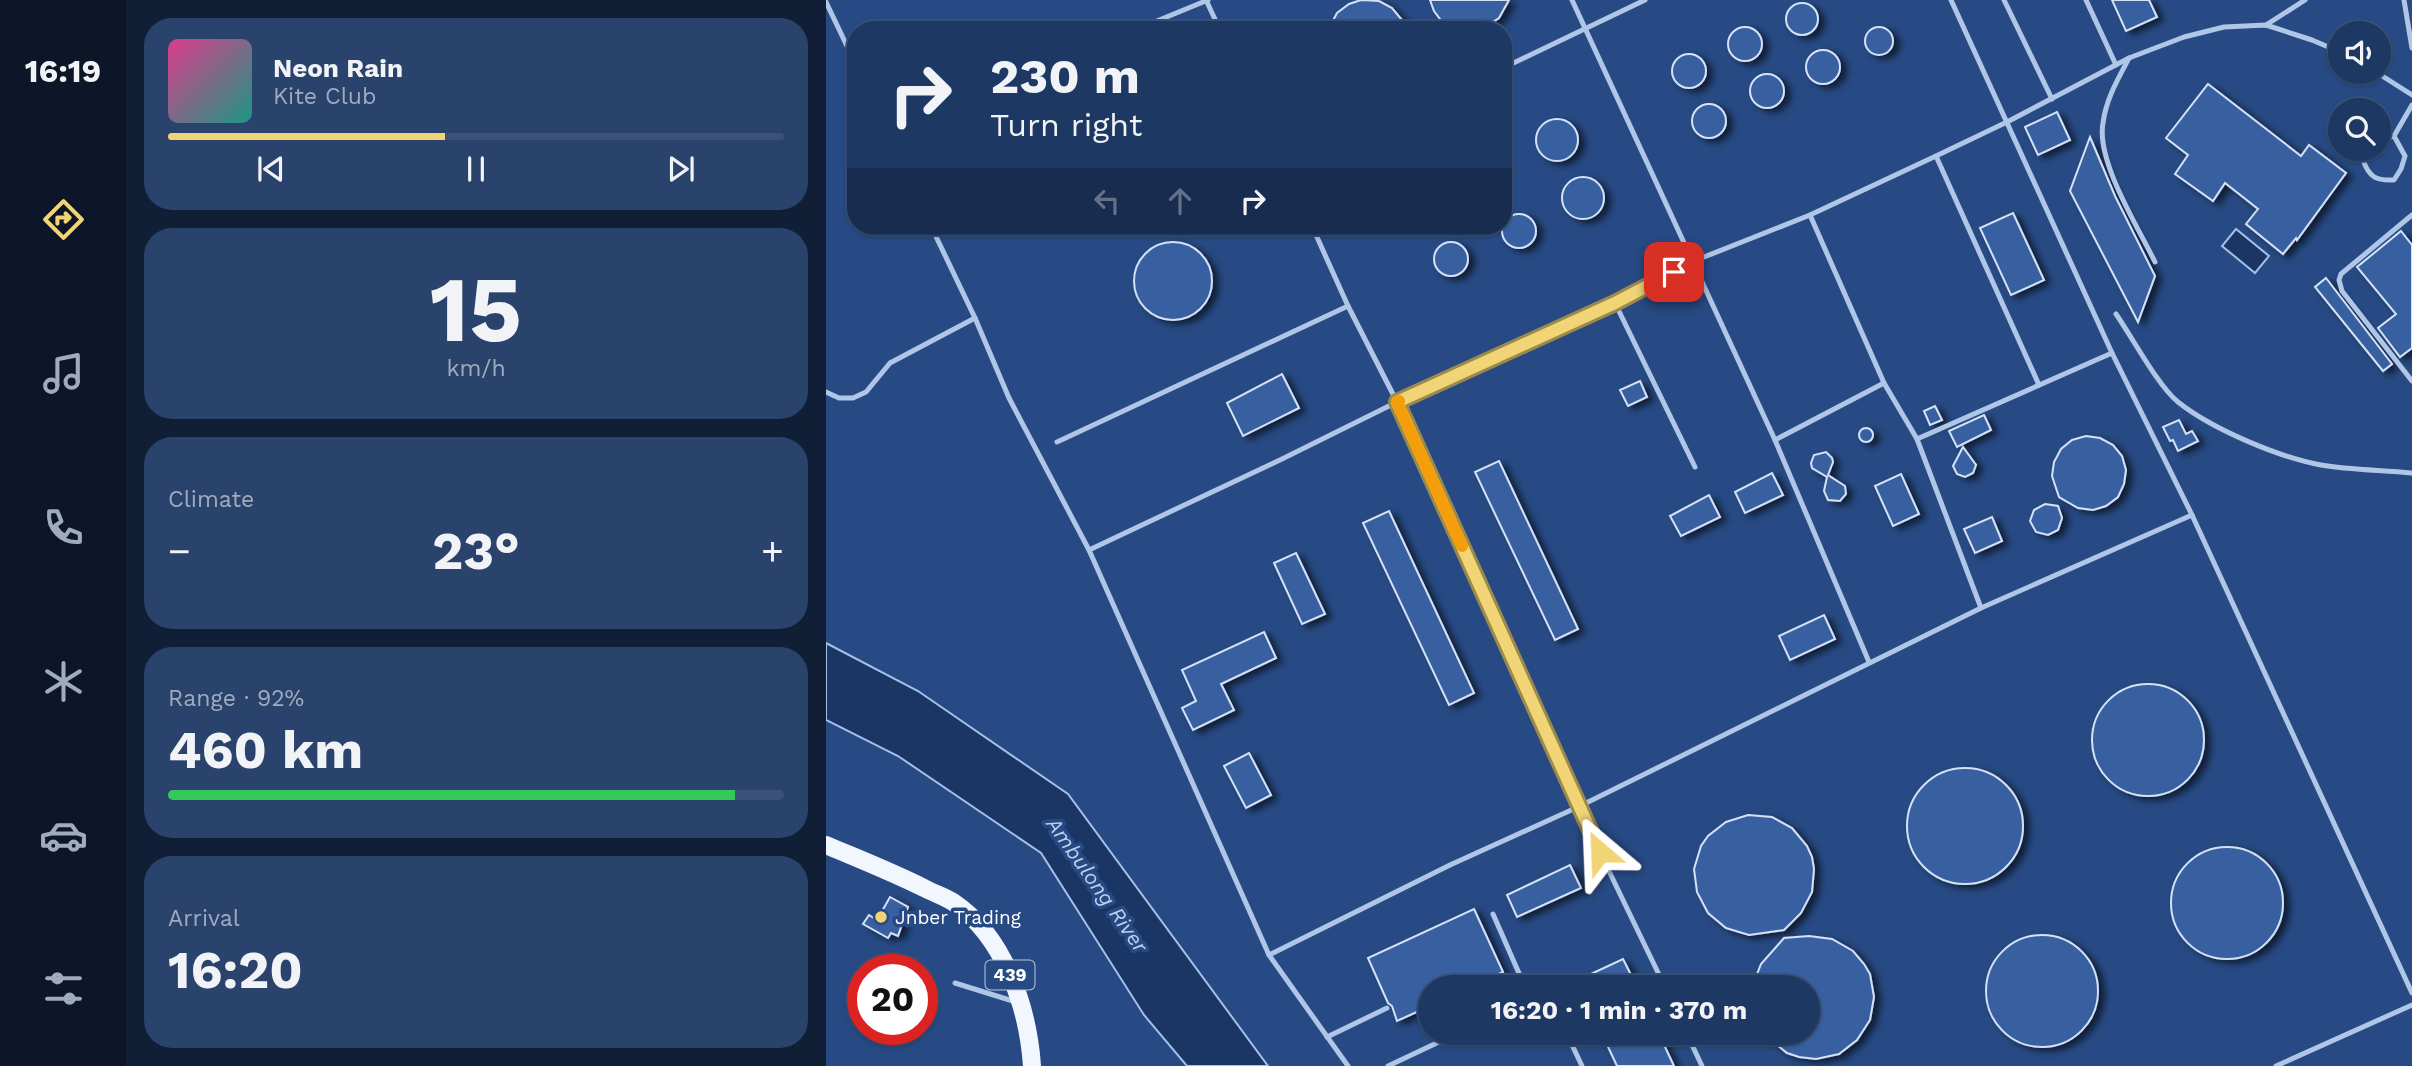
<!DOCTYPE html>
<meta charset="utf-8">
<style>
:root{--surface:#1d3863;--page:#2a436c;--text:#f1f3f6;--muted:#a0acbe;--line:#3b5278;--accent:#f0d476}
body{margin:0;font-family:"Work Sans",sans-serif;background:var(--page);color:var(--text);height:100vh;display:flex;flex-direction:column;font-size:26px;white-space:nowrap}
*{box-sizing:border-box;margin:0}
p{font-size:23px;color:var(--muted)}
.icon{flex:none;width:38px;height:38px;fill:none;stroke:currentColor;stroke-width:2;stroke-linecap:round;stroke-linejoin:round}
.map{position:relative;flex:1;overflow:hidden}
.side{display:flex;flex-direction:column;gap:18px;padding:18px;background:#101f36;width:700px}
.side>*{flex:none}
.banner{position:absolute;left:21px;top:21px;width:665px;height:214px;border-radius:28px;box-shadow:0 2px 5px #0004,0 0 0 2px var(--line);background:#1d3863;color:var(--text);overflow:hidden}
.controls{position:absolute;left:1502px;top:21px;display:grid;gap:14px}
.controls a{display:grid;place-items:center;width:63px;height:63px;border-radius:50%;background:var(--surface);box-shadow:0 2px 5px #0004,0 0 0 2px var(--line);font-size:35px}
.speed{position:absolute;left:21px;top:954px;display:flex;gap:14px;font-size:35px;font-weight:700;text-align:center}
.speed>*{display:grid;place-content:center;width:91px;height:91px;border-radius:50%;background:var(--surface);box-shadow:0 2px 5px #0004,0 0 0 2px var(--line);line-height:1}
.speed .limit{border:10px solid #d22;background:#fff;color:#111}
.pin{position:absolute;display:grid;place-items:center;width:60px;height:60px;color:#fff;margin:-30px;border-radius:14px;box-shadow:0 4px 10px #0006}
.me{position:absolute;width:77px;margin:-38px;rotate:334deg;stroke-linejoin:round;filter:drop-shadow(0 0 5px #0008)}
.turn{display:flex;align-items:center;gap:24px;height:147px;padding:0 28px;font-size:32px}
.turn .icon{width:91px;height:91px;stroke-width:2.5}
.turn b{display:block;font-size:49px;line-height:60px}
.lanes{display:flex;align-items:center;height:66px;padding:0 28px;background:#0003;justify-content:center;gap:35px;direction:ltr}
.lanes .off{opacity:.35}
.big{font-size:52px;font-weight:700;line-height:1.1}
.side .widget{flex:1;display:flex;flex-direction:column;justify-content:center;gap:10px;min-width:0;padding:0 24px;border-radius:28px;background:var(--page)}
.side .dial{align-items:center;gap:0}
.dial b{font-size:91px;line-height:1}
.song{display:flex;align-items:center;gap:21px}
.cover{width:84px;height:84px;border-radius:10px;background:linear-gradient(135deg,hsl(330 70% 55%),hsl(170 70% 35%))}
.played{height:7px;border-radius:4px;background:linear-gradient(90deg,var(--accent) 45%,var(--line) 45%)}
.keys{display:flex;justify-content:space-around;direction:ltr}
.heat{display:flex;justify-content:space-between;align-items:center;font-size:38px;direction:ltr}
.charge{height:10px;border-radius:5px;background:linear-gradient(90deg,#34c759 92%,var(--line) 0)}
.trip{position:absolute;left:592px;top:975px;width:402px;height:70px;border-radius:35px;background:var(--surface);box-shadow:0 2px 5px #0004,0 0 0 2px var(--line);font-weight:700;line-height:70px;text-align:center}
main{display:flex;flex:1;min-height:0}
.dock{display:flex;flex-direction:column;width:126px;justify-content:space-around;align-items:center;background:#0c1628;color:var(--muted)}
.dock .icon{width:49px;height:49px}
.dock .current{color:var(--accent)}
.dock b{font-size:32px;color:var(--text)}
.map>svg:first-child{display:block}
.water{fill:#1b3665;stroke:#a5c0e8;stroke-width:2}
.building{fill:#3760a1;stroke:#d4e1f6;stroke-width:2;filter:url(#shadow)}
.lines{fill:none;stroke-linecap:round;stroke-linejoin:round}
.lane{stroke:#b0c6e7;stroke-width:5}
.primary{stroke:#f2f6fe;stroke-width:18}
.route-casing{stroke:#9c8a4d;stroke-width:18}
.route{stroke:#f0d476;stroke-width:12}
.slow{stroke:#f59e0b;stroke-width:12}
.poi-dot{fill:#f0d476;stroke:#274a84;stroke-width:2.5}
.labels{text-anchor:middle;stroke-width:7;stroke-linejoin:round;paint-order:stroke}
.shield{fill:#274a84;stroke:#bec9da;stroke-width:2}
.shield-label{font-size:18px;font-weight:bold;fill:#fff}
.poi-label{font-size:19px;fill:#fff;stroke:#274a84;text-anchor:start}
.water-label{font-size:21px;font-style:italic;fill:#bcd0ef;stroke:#274a84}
</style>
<main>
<nav class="dock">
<b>16:19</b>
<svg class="icon current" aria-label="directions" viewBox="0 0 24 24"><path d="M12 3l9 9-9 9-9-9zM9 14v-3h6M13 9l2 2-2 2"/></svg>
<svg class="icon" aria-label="music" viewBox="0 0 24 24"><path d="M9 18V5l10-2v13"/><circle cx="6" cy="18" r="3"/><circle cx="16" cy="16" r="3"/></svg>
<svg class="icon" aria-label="phone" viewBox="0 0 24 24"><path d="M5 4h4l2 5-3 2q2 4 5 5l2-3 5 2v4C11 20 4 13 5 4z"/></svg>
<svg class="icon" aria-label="climate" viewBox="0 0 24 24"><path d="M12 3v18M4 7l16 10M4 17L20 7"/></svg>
<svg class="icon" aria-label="car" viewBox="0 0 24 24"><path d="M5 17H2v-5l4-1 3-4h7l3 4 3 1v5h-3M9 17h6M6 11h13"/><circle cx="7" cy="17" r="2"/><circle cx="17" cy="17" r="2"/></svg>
<svg class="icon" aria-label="filters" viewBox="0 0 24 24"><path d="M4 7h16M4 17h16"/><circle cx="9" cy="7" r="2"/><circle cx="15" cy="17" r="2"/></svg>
</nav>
<section class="side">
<div class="widget">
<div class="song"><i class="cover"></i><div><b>Neon Rain</b><p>Kite Club</p></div></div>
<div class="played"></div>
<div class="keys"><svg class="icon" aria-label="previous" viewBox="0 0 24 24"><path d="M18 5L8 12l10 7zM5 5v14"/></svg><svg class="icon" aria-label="pause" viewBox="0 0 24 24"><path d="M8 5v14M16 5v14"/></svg><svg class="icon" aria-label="next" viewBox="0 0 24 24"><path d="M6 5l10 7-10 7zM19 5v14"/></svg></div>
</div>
<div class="widget dial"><b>15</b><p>km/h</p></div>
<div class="widget"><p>Climate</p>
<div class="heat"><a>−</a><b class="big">23°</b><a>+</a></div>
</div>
<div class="widget"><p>Range · 92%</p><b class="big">460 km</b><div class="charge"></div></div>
<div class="widget"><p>Arrival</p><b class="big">16:20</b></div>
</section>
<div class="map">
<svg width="1586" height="1066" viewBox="0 0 1586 1066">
<defs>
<filter id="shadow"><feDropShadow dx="6" dy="3.5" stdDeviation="3.5" flood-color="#0009"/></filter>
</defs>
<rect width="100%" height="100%" fill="#274a84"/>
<g class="water">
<path d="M1410 229 1443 256 1429 273 1396 246Z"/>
<path d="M0 643 92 691 242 794 442 1066H361L318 1015 215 853 72 756 0 720Z"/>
</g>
<g class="building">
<path d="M535 0 553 1 566 8 576 20 579 30H502L511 13 523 4Z"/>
<path d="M604 0H683L673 18 655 30H629L617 23 608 11Z"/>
<path d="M1286 0H1323L1331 17 1300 31Z"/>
<circle cx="976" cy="19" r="16"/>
<circle cx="1053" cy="41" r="14"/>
<circle cx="919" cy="44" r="17"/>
<circle cx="997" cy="67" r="17"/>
<circle cx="863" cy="71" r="17"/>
<circle cx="941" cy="91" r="17"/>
<path d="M1382 84 1475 156 1483 145 1520 173 1471 240 1470 238 1457 254 1420 224 1432 209 1399 183 1387 201 1349 174 1362 155 1340 138Z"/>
<circle cx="883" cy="121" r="17"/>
<path d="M1231 112 1244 140 1212 155 1199 127Z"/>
<circle cx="731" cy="140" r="21"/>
<path d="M1264 137 1289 196 1329 276 1312 322 1244 191Z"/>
<circle cx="757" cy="198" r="21"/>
<path d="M1187 213 1218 280 1185 295 1154 228Z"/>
<circle cx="693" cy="231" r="17"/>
<path d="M1575 231 1586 245V348L1574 357 1552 328 1570 314 1531 267Z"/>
<circle cx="347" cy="281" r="39"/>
<circle cx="625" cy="259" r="17"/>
<path d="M1500 278 1566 364 1557 371 1489 287Z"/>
<path d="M456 374 473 408 417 436 401 403Z"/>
<path d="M814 381 821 397 802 406 794 390Z"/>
<path d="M1109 406 1116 420 1104 425 1098 411Z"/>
<path d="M1158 415 1165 430 1131 447 1123 431Z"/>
<path d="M1353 420 1360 434 1366 431 1372 441 1352 451 1347 440 1344 441 1337 427Z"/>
<circle cx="1040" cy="435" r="7"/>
<path d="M1260 436 1274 438 1287 445 1296 456 1300 470 1298 484 1292 497 1280 506 1267 510 1252 508 1233 497 1226 476 1228 462 1235 449 1246 440Z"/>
<path d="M1137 447 1150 465 1147 473 1139 477 1131 474 1127 466Z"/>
<path d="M1000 452 1006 458 1007 462 1002 475 1019 486 1020 494 1014 501 1002 500 998 491 1001 477 986 468 985 463 988 455Z"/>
<path d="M673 461 752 629 729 640 649 472Z"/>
<path d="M946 473 957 495 919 513 909 492Z"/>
<path d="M1075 474 1093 514 1067 526 1049 486Z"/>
<path d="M883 495 894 517 855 536 844 516Z"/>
<path d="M1219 504 1232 506 1236 518 1232 530 1222 535 1210 532 1204 521 1208 510Z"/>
<path d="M563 511 648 693 623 705 537 523Z"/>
<path d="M1166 517 1176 541 1149 553 1138 529Z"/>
<path d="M470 553 499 614 476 624 448 563Z"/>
<path d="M998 615 1009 639 964 660 953 636Z"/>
<path d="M438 632 450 658 395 684 408 710 367 730 356 708 370 701 356 670Z"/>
<circle cx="1322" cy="740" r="56"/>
<path d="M423 753 445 795 420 808 398 766Z"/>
<circle cx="1139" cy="826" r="58"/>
<path d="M922 815 946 817 966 828 981 846 986 857 988 869 986 892 975 913 958 930 923 935 900 928 882 913 871 892 868 869 875 846 882 836 900 822Z"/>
<circle cx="1401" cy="903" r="56"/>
<path d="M744 865 755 888 691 917 681 895Z"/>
<path d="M64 897 82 907 72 936 65 933 62 938 37 924 43 915 51 920Z"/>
<path d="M648 909 677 972 644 987H604V1006L571 1021 566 1006 562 1003 542 958Z"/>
<circle cx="1216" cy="991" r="56"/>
<path d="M983 936 1006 939 1027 951 1038 964 1044 974 1048 997 1044 1020 1031 1040 1013 1054 990 1059 973 1057 961 1053 935 1032H982V987H926L935 964 958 938Z"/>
<path d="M797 959 811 987H737Z"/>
<path d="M775 1032H832L848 1066H791Z"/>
</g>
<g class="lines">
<g class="lane">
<path d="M380 0 394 30"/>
<path d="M746 0 949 440 1043 662"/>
<path d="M1125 0 1286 353 1366 515 1586 993"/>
<path d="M1178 0 1226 99"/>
<path d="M1260 0 1290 65"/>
<path d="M1578 0 1586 48"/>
<path d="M0 2 30 65"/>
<path d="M1440 25 1479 0"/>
<path d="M309 30 382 0"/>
<path d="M1303 58C1292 79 1280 99 1277 123 1270 161 1312 227 1329 262"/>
<path d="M677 68 819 0"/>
<path d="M1550 72 1586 95"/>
<path d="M1568 136 1586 105"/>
<path d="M1544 149 1537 160C1543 177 1550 181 1568 180L1575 169 1579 156 1568 136 1552 140"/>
<path d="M1110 156 1213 385"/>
<path d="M984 215 1058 383 1091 439 1155 608"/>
<path d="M105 226 149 318 183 398 263 550 443 955 624 865 752 807 1155 608 1366 515"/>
<path d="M486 226 522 306 571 402 752 807 839 987"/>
<path d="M789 303 869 467"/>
<path d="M1290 314C1306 337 1332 386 1352 402 1386 429 1452 457 1495 465 1524 470 1556 470 1586 473"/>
<path d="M1586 381 1516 291 1513 280 1515 274 1586 215"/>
<path d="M0 392 13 398H27L40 392 64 363 149 318"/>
<path d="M1091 439 1286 353"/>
<path d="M949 440 1058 383"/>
<path d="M231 442 522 306"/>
<path d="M263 550 456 459 571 402 789 303 868 261 984 215 1110 156 1181 122 1303 58 1358 37 1398 27 1440 25 1486 40 1514 52"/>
<path d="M667 914 699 987"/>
<path d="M443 955 522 1066"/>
<path d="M129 983 190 1002"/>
<path d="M740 1032 756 1066"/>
<path d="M860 1032 876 1066"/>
<path d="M501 1037 561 1008"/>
<path d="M562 1066 634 1032"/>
<path d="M1450 1066 1586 1005"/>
</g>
<path class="primary" d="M0 845C33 859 66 872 98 888 107 893 118 896 127 902 178 936 202 1007 206 1066"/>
</g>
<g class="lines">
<g class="route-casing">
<path id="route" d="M774 852 571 402 789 303 848 272"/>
</g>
<use href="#route" class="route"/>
<path class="slow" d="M573 401 571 402 636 546"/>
</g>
<circle class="poi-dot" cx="55" cy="917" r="7"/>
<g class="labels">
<rect class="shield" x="159.5" y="960.5" width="49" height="29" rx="5"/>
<g class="shield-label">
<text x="184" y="981">439</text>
</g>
<g class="poi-label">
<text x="69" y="924">Jnber Trading</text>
</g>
<g class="water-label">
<text transform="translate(271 885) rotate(55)" y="7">Ambulong River</text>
</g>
</g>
</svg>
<div class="controls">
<a><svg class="icon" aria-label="sound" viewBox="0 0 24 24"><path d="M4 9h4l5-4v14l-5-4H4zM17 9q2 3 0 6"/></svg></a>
<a><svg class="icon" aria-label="search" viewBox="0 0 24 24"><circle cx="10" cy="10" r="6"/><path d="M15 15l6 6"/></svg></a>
</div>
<div class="speed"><div class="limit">20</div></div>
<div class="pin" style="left:848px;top:272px;background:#d93025"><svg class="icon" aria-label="arrive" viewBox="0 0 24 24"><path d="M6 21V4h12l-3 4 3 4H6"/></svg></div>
<svg class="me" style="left:774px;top:852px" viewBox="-20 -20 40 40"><path d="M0-17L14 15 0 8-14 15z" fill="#f0d476" stroke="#fff" stroke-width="4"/></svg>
<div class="trip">16:20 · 1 min · 370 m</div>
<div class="banner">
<div class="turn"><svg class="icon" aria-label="right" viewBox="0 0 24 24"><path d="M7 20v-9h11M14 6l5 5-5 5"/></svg><div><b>230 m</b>Turn right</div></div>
<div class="lanes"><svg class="icon off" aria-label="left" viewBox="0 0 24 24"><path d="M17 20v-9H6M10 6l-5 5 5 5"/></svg><svg class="icon off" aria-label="ahead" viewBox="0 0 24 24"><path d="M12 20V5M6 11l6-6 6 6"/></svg><svg class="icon" aria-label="right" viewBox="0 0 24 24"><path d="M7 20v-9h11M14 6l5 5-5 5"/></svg></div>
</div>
</div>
</main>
